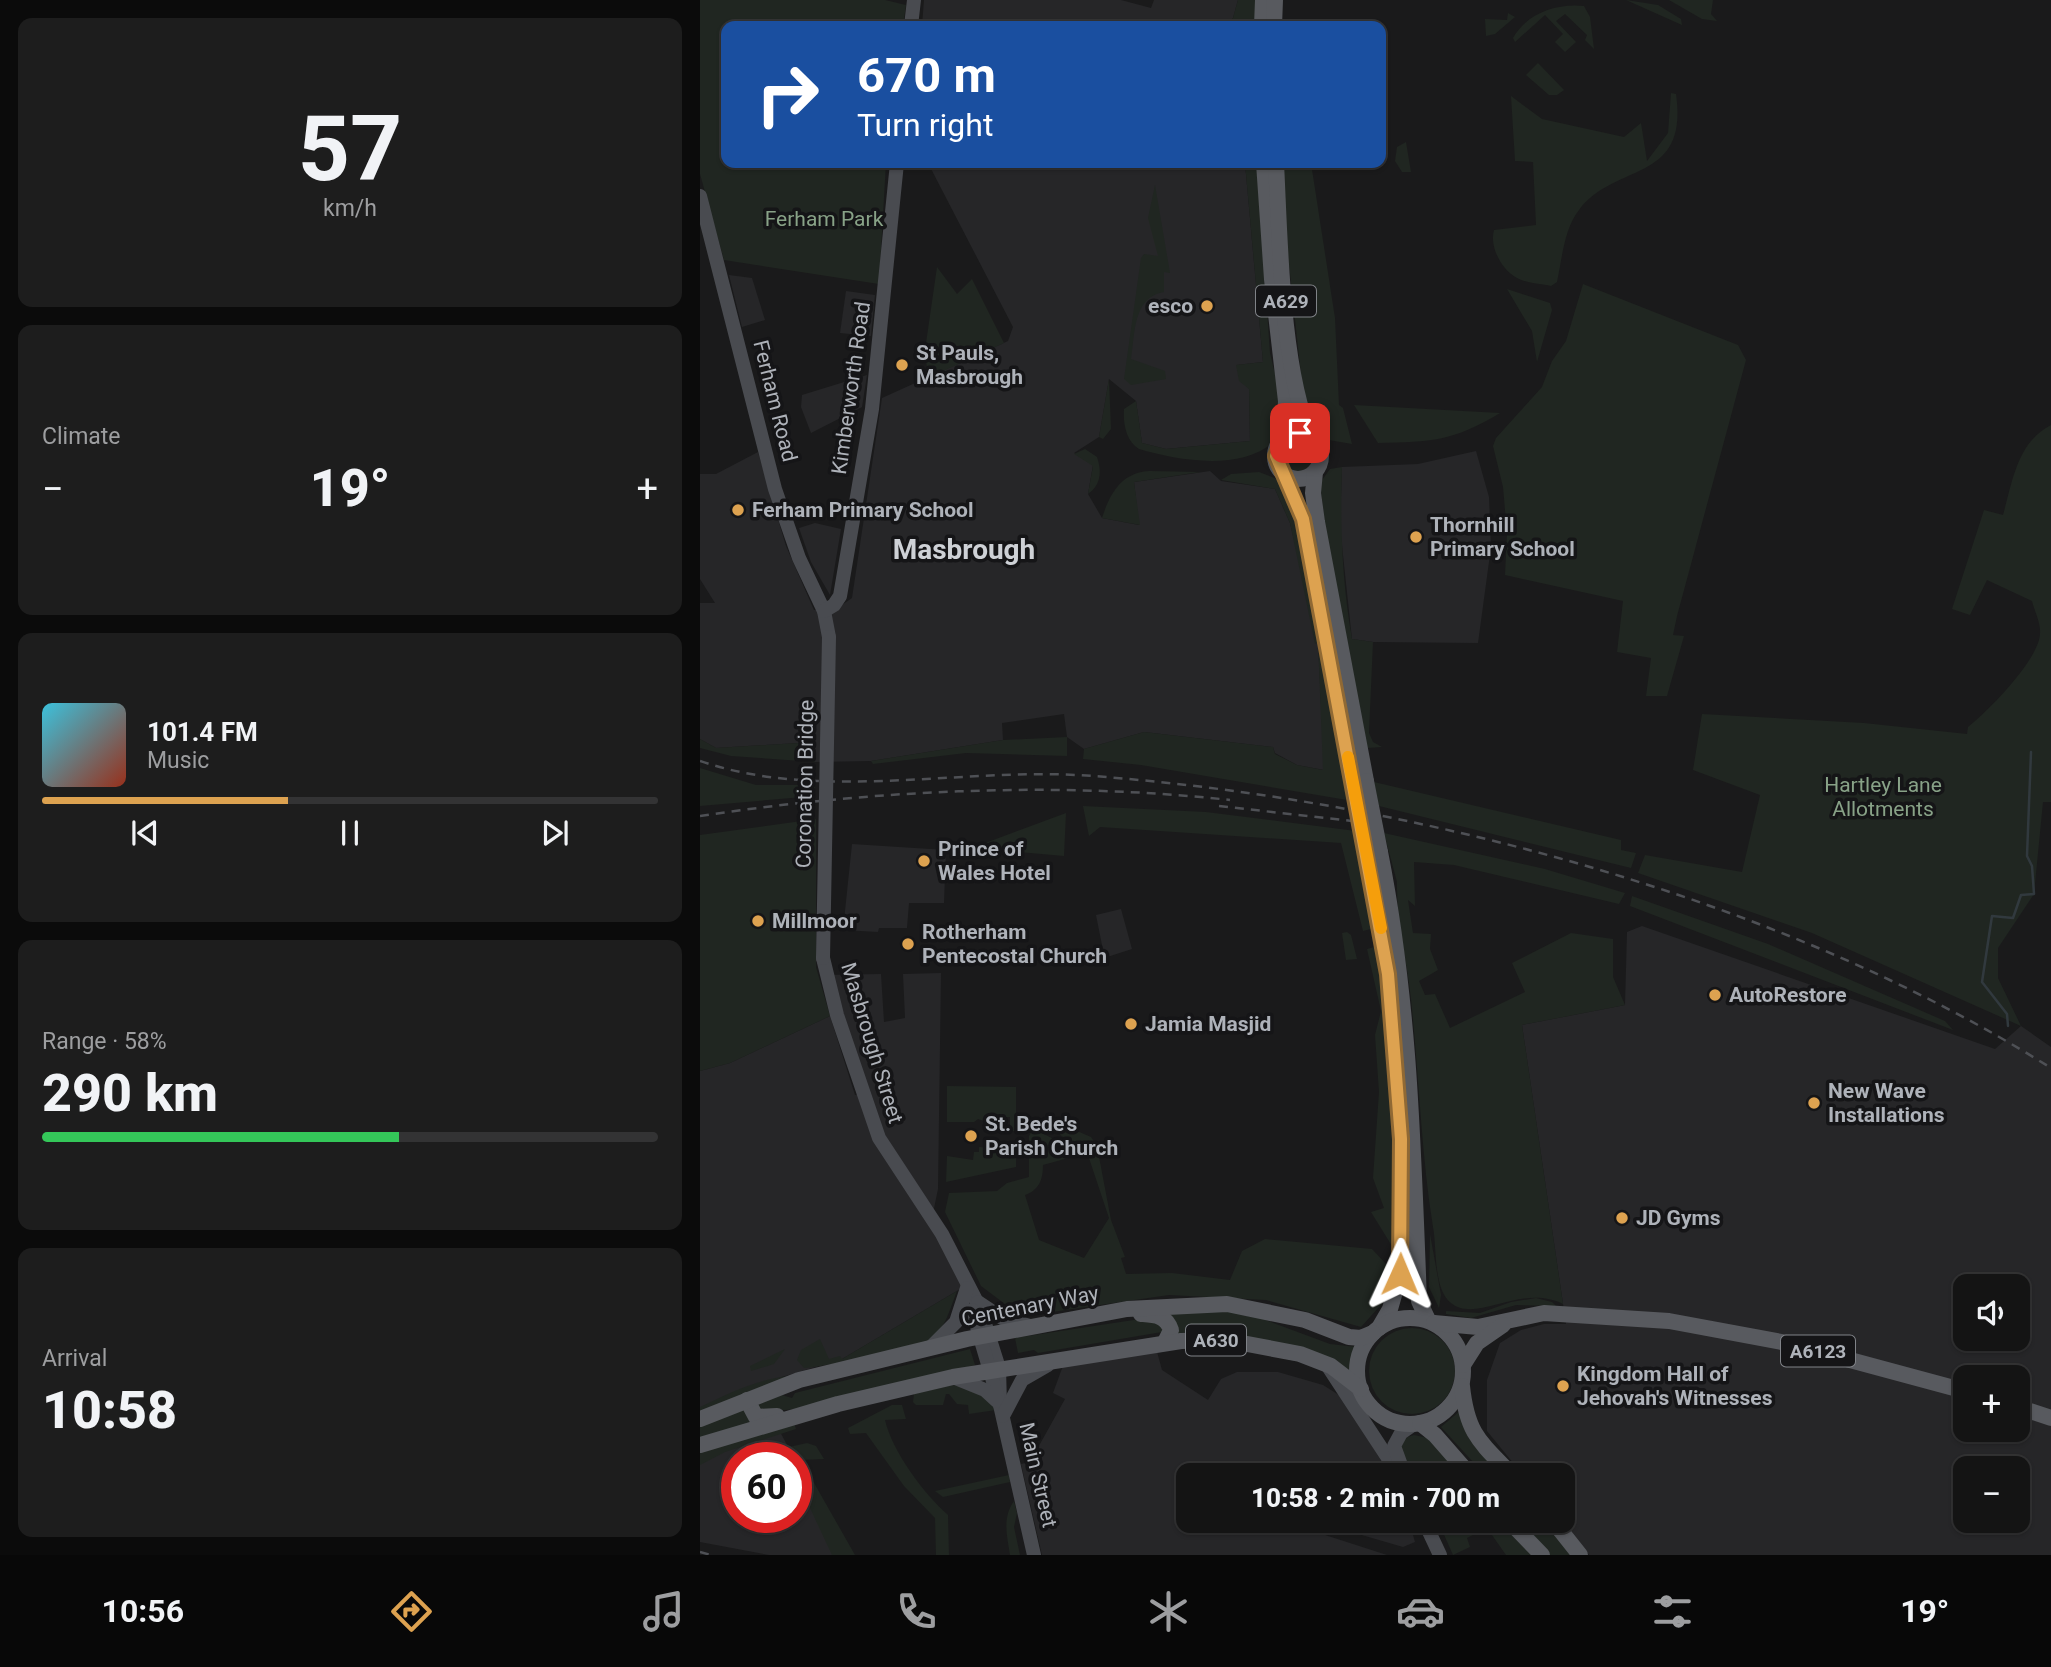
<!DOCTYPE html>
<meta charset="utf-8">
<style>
:root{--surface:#141414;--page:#1d1d1d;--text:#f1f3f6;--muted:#9d9ea0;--line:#333334;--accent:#dda250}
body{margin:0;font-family:Roboto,sans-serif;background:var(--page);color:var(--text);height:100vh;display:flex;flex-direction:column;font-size:26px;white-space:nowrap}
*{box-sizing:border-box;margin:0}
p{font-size:23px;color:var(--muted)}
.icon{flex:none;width:38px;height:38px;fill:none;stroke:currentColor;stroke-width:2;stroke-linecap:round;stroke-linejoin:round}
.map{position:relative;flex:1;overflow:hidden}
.drawer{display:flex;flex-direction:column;gap:18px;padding:18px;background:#0b0b0b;width:700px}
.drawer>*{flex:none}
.banner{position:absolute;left:21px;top:21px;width:665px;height:147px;border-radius:14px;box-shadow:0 2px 5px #0004,0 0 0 2px var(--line);background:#1a4fa0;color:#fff;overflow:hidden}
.tools{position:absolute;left:1253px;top:1274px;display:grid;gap:14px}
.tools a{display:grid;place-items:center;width:77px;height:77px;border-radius:14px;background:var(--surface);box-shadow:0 2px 5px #0004,0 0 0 2px var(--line);font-size:35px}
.speed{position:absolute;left:21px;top:1442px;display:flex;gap:14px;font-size:35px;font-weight:700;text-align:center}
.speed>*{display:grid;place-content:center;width:91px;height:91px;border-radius:50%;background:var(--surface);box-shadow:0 2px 5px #0004,0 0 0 2px var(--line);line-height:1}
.speed .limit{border:10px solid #d22;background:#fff;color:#111}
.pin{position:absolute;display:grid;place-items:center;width:60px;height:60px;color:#fff;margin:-30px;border-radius:14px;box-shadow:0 4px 10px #0006}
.me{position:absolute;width:77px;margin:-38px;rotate:1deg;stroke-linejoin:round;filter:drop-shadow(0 0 5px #0008)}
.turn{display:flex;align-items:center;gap:24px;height:147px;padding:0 21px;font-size:32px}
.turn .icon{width:91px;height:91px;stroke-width:2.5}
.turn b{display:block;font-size:49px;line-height:60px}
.big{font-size:52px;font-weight:800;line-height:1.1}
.drawer .widget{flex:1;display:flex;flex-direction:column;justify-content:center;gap:10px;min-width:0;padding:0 24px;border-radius:14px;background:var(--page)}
.drawer .dial{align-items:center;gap:0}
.dial b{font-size:91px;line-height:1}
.song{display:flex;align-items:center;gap:21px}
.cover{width:84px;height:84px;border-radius:10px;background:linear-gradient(135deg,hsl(190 70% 55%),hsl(10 70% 35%))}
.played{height:7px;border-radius:4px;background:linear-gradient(90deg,var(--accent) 40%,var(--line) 40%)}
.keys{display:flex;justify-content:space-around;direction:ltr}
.heat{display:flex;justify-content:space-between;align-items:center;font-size:38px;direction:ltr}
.charge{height:10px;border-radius:5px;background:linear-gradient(90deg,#34c759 58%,var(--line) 0)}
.trip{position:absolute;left:476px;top:1463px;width:399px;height:70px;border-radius:14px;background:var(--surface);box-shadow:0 2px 5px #0004,0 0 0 2px var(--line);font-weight:800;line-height:70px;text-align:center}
.tabs{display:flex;height:112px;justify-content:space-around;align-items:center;background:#080808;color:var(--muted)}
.tabs .icon{width:49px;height:49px}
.tabs .selected{color:var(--accent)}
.tabs b{font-size:32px;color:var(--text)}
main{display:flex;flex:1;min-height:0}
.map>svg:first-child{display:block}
.built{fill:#262628;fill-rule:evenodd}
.green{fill:#202621}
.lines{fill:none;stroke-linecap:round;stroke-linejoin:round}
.stream{stroke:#31393e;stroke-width:2.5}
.secondary{stroke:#494b50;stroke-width:14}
.primary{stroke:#585a5f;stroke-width:16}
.rail{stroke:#4e5055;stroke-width:2.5;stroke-dasharray:9 7;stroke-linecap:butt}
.secondary-bridge{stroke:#494b50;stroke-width:14}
.primary-bridge{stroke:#585a5f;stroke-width:16}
.route-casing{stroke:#906934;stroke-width:18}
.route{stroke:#dda250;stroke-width:12}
.slow{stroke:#f59e0b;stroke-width:12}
.poi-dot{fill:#dda250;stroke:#151517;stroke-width:2.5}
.labels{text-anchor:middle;stroke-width:7;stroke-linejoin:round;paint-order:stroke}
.shield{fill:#151517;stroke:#808388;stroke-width:2}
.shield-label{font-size:19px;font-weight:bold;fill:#aeb2b9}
.park-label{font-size:21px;fill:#88a287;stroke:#151517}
.poi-label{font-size:21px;font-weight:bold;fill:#aeb2b9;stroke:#151517;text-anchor:start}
.street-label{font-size:21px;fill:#aeb2b9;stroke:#151517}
.district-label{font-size:28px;font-weight:bold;fill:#ced1d6;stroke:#151517}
</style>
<main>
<section class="drawer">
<div class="widget dial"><b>57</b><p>km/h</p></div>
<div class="widget"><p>Climate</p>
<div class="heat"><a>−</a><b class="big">19°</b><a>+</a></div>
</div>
<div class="widget">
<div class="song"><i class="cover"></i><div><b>101.4 FM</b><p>Music</p></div></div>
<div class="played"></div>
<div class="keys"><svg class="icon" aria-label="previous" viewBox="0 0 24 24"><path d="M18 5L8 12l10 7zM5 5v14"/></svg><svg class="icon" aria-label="pause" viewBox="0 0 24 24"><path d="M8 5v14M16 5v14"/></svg><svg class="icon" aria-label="next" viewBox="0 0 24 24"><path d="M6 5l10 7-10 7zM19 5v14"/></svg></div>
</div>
<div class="widget"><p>Range · 58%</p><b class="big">290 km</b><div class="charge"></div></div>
<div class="widget"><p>Arrival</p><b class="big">10:58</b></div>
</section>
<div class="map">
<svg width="1351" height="1555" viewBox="0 0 1351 1555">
<rect width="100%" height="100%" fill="#1a1a1b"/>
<g class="built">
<path d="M224 0H421L451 8 454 0H538L533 18 527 26H222Z"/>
<path d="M228 163H545L563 362 537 365 549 389 550 441 466 449 442 443 436 401 409 379 399 437 374 453 393 465 388 494 402 518 439 525 434 482 510 471 521 481 575 489 590 523 618 641 624 770 597 765 575 753 573 747 444 732 384 749 367 737 364 714 302 723 303 740 171 761 115 762V742L16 748 0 739V603H15L0 579V474H16L58 452 86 546 114 610 136 609 152 598 182 398 308 341 313 327Z"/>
<path d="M29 275 52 278 65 320 42 327Z"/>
<path d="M146 291 175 295 171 336 140 333Z"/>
<path d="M167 375 162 407 111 433 101 407 102 395Z"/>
<path d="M776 451 789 497 791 547 778 643 673 642 652 639 640 527 642 467 718 464Z"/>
<path d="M115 523 141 529 130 595 111 562 99 528Z"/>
<path d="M152 844 246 850 244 903H209L207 928H179L178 932 143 930Z"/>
<path d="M421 909 432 949 401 959 403 950 396 915Z"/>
<path d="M942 926 1295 1049 1321 1026 1351 1047V1555H889L860 1521 863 1475H823L787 1431V1380L800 1343 821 1330 844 1324H866L822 1025 925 1005 927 932ZM1265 1286H1318V1339H1265ZM1265 1377H1318V1430H1265ZM1265 1468H1318V1521H1265Z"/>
<path d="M241 973 238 1189 232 1218 267 1285 142 1359 55 1385 94 1458H37V1517H96V1462L153 1555H69L0 1542V1071L30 1063 130 1016 155 1095 161 1094 125 975 181 974 184 1022 205 1018 203 974Z"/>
<path d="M456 1348 462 1370 508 1400 521 1379 537 1372H578L623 1385 642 1397 690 1475H488V1521H709L715 1542 703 1547 624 1524 622 1534 687 1555H342L321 1464 330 1462 365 1399 353 1393 364 1363Z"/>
</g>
<g class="green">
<path d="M0 0H185L206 5 203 26H26V163H186L179 284 24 260 0 174Z"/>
<path d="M538 0H556V26H527L533 18Z"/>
<path d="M926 0 958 5 981 19 982 25Z"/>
<path d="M969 0H1013L1011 14 1017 21 1002 19Z"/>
<path d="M884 6 890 17 894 49 885 40 887 35 865 14 856 21 876 42 865 52 855 42 863 34 845 15 815 42 813 38C827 13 857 3 884 6Z"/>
<path d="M808 13 815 17 795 34 786 36 785 19 807 20Z"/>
<path d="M838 63 864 90 857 95H849L826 75Z"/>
<path d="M971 93 976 94C989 184 915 162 879 210 864 229 862 259 857 282L851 286C841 284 826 283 817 278 802 270 789 247 794 230L836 225 833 162 815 161 811 96 842 119 924 137 941 123 947 161 968 133Z"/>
<path d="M706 142 711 172H702L695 161 697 147Z"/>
<path d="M545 163H557L570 353 581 399 579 436C549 473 479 461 439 449 426 441 423 424 424 409L436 401 442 443 466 449 550 441 549 389 539 381 536 365 563 362Z"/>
<path d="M582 163H611L635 318 639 405 643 408 652 444 623 439 603 393 587 246Z"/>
<path d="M455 185 470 273 464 272V292C433 297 435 333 431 359L465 371 466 379 431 385 424 379 441 258 444 254 458 256 448 218Z"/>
<path d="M237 267 257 294 272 279 304 343 228 378 225 350Z"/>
<path d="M883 284 1038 345 1046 360 977 616 973 635 984 636 967 696H946L951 658 917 652 923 601 805 575 807 533 803 487 793 446 796 438 842 387 852 361 866 341Z"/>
<path d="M807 289 850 303 852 310 837 362 832 331Z"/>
<path d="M409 379 411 429 403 439 399 437Z"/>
<path d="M654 405 800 413C754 441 731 442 678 443Z"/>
<path d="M1351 425V802H1343L1334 894 1298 948V978L1321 1026 1112 933 938 873 945 855 1042 872 1060 795 993 770 1002 714 1164 723 1267 734 1268 727C1287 712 1340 659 1340 633 1341 623 1334 610 1332 601L1287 580 1270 615 1252 609 1284 510 1303 515C1313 480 1317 443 1351 425Z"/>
<circle cx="597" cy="456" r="17"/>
<path d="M385 449 397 457C402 472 401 485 388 494L393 466 374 454Z"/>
<path d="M642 467C640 525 642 581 652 639L673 642 669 733 673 742 682 747 667 748 629 559 620 483 630 469Z"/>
<path d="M450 471 500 472 434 482 440 525 402 518C410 493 422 472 450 471Z"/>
<path d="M559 472 577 479 595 516 647 800 441 765 383 759 384 749 444 732 573 747 575 754 597 765 623 770 618 642 615 644 590 523 575 489 521 480 531 474Z"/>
<path d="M367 737V756L266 753 173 764 171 761 303 740Z"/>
<path d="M0 739 16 748 115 742V762L31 756 0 748Z"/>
<path d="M0 768 56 785H115V796L0 806Z"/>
<path d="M674 782 921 840V850L936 853 931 868 679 806Z"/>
<path d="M383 806 506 812 656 831 675 928 663 931 641 843 400 827 389 836Z"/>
<path d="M366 813 364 856 272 848Z"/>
<path d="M116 819V967L130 1016 30 1063 0 1071V835Z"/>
<path d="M684 833 845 869 925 893 919 904 754 865 714 862 715 906 708 900 713 933 731 934 730 949 738 970 719 981 725 995 735 994 750 1028 825 992 812 963 871 933 913 939V977L925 1005 822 1025 863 1304C820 1283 777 1324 751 1303 733 1289 737 1248 733 1227 721 1152 719 1075 711 999 707 960 696 921 697 882Z"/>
<path d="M932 896 1068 944 1245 1021 1253 1030 930 906Z"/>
<path d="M647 932 651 935 657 959 646 960 642 933Z"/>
<path d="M678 946 694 1105 692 1246 671 1212 684 1208 673 1178 679 1092 675 1035 681 1011 667 949Z"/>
<path d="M247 1086 316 1087V1131H310V1117H291L290 1123 278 1119 274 1122H247Z"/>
<path d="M353 1123 355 1128 374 1125 377 1131 391 1137 397 1146 411 1220 425 1257 421 1258 426 1274 472 1273 530 1280 542 1251 565 1239 672 1249 687 1265 688 1297 661 1327 566 1300 469 1295 345 1313 309 1307 281 1286 245 1212 249 1193 297 1191 307 1183 329 1177V1136L332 1131C346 1132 364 1145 372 1157L343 1165C343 1180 339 1190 325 1195L339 1240 384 1258 409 1218 389 1158 383 1157 370 1142 348 1126Z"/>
<path d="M279 1147 316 1149V1167L246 1182 247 1156 273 1160 274 1152H279Z"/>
<path d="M730 1234 741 1295 739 1308 729 1287Z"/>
<path d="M257 1291C251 1306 245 1329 232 1339 223 1347 119 1368 104 1368L97 1360 101 1350 120 1339 129 1359 140 1356 142 1359Z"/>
<path d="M836 1298 852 1302 856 1306 816 1305 771 1318 746 1314V1311L780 1313 811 1302Z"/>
<path d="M463 1311H541L630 1344 657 1347 652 1373 475 1336Z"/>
<path d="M447 1318 463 1325 462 1332 338 1353 334 1350 318 1353 315 1338Z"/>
<circle cx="712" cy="1371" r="43"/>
<path d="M85 1349 74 1364 51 1371 50 1366Z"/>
<path d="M270 1349 275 1365C223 1378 107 1418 58 1409V1403L82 1395 92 1398 95 1393Z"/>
<path d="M90 1376 0 1414V1407C30 1393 57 1379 90 1376Z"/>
<path d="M253 1385C275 1387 283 1393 296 1410L269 1414 268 1405 257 1404 249 1394H246L243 1405H216L213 1402 214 1394Z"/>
<path d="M192 1405H202L206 1419 185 1420C192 1451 224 1494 248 1515L249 1555H236L235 1518 204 1486 166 1433 150 1434 148 1428Z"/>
<path d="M42 1407 60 1423 0 1439V1426Z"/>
<path d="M761 1410 807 1475H785L741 1427Z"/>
<path d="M94 1423 96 1429 25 1452 0 1465V1449Z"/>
<path d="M714 1435 728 1438 762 1475H713L700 1447 704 1438Z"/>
<path d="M107 1443 116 1446 124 1459 101 1460 155 1555H132C120 1528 96 1484 96 1458L79 1456 80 1449Z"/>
<path d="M309 1475 310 1482 243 1497 235 1491Z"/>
<path d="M314 1501 317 1513 314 1527 320 1555H310C307 1536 302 1518 314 1501Z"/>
<path d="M738 1521H801L833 1555H806L787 1528 767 1538 770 1547 753 1555Z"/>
<path d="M821 1521H846L874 1555H849Z"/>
</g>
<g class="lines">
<path class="stream" d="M1308 1026 1307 1014 1282 982 1292 916 1313 918 1321 895 1334 894 1332 866 1327 856 1331 752"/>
<g class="secondary">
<path d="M211 26 214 0"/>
<path d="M0 196 75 489 99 558 124 611 129 637"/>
<path d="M124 611 134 605 140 596 172 409 197 163"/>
<path d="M123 958 137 1015 179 1138 242 1234 280 1308 299 1368 300 1405"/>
<path d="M278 1302 302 1318 330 1326"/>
<path d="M272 1310 300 1405 334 1555"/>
<path d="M230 1348 256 1322 267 1288"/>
<path d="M627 1365 699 1475"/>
<path d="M253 1377 285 1390 297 1401"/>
<path d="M303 1416 322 1380 348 1365"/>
<path d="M702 1468 694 1446 701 1433 714 1424"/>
<path d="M724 1521 740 1555"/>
</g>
<g class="primary">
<path d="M562 26 563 0"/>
<path d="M574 26 575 0"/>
<path d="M564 163 572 279 586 401 584 438"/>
<path d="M576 163C580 239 581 369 611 437"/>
<circle cx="598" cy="456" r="23"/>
<path d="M615 472 613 493 617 522 666 781"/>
<path d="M583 473 603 519 652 780"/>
<path d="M667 852 688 974 701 1139 700 1274 690 1309 679 1328"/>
<path d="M680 852C710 1003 713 1147 719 1301L728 1320"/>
<path d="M441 1314C455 1315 466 1315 471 1330L465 1342"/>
<circle cx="710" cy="1371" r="53"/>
<path d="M734 1323 778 1327 844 1313 969 1321 1087 1343 1265 1391"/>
<path d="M763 1365 777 1343 803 1325"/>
<path d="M762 1386C767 1434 780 1442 812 1475"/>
<path d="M47 1400 56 1417 77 1416"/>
<path d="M1318 1407 1351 1418"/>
<path d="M0 1419 99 1380 267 1339 427 1309 527 1304 605 1320 649 1337 661 1338 673 1333"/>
<path d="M720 1423 735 1435 770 1475"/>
<path d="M0 1445 138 1404 253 1377 481 1341 526 1340 600 1354 631 1366 661 1389"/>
<path d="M809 1521 842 1555"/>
<path d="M853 1521 880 1555"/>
</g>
<g class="rail">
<path d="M0 761C123 803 264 766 393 776 712 800 1079 897 1351 1068"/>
<path d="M519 806 652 821"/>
<path d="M0 816C172 790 357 781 530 800"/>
<path d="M0 1552 11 1555"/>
</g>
<path class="secondary-bridge" d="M123 958 129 637"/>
<g class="primary-bridge">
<path d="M652 780 667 852"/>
<path d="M666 781 680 852"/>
</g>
</g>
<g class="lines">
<g class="route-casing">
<path id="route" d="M600 433 584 438 576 456 603 519 688 974 701 1139 700 1274"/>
</g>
<use href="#route" class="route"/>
<path class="slow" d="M648 757 681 928"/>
</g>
<g class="poi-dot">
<circle cx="507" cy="306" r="7"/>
<circle cx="202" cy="365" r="7"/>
<circle cx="38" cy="510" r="7"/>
<circle cx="716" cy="537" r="7"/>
<circle cx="224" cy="861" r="7"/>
<circle cx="58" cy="921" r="7"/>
<circle cx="208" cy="944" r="7"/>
<circle cx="1015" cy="995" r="7"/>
<circle cx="431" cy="1024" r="7"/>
<circle cx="1114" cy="1103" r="7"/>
<circle cx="271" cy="1136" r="7"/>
<circle cx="922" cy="1218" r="7"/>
<circle cx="863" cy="1386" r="7"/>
</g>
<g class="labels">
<g class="shield">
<rect x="556" y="285.5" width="60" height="31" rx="5"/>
<rect x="486" y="1324.5" width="60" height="31" rx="5"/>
<rect x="1081" y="1335.5" width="74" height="31" rx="5"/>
</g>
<g class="shield-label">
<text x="586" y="308">A629</text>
<text x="516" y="1347">A630</text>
<text x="1118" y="1358">A6123</text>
</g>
<g class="park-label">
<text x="124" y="226">Ferham Park</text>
<text x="1183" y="792">Hartley Lane<tspan x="1183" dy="24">Allotments</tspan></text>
</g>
<g class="poi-label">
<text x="493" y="313" text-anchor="end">esco</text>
<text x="216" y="360">St Pauls,<tspan x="216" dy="24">Masbrough</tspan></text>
<text x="52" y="517">Ferham Primary School</text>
<text x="730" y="532">Thornhill<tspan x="730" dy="24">Primary School</tspan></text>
<text x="238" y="856">Prince of<tspan x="238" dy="24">Wales Hotel</tspan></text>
<text x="72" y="928">Millmoor</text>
<text x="222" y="939">Rotherham<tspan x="222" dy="24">Pentecostal Church</tspan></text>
<text x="1029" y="1002">AutoRestore</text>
<text x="445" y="1031">Jamia Masjid</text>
<text x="1128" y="1098">New Wave<tspan x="1128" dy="24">Installations</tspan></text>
<text x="285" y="1131">St. Bede's<tspan x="285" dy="24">Parish Church</tspan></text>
<text x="936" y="1225">JD Gyms</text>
<text x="877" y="1381">Kingdom Hall of<tspan x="877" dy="24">Jehovah's Witnesses</tspan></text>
</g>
<g class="street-label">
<text transform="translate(151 388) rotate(-82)" y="7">Kimberworth Road</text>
<text transform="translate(75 401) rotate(76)" y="7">Ferham Road</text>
<text transform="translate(105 784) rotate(-89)" y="7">Coronation Bridge</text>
<text transform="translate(172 1043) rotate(73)" y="7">Masbrough Street</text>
<text transform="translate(330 1306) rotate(-11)" y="7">Centenary Way</text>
<text transform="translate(338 1475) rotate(77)" y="7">Main Street</text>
</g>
<g class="district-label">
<text x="264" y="559">Masbrough</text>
</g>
</g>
</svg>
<div class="tools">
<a><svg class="icon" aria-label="sound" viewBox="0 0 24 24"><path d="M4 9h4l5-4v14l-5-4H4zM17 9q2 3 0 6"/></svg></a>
<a>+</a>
<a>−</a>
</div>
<div class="speed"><div class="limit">60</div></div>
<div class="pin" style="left:600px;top:433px;background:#d93025"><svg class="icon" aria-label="arrive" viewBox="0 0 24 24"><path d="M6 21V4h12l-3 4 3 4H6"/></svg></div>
<svg class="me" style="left:700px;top:1274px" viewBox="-20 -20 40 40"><path d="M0-17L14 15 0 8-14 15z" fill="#dda250" stroke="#fff" stroke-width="4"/></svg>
<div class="trip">10:58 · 2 min · 700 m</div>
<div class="banner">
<div class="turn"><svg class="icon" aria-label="right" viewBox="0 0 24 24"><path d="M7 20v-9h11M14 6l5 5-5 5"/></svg><div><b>670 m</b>Turn right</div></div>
</div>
</div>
</main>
<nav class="tabs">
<b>10:56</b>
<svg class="icon selected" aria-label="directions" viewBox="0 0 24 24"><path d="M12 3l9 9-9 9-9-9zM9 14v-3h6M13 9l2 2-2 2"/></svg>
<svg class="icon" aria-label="music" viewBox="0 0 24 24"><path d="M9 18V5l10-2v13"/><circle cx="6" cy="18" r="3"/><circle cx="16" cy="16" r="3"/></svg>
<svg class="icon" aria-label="phone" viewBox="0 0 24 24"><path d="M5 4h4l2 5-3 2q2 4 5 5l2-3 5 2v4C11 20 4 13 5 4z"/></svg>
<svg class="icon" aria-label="climate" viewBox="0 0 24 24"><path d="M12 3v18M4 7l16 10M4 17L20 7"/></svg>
<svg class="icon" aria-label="car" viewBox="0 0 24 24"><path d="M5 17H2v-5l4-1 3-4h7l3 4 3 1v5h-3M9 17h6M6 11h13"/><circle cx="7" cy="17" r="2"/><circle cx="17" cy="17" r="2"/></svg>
<svg class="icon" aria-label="filters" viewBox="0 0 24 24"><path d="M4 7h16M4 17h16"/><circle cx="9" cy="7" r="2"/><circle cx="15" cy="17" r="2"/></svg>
<b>19°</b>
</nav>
